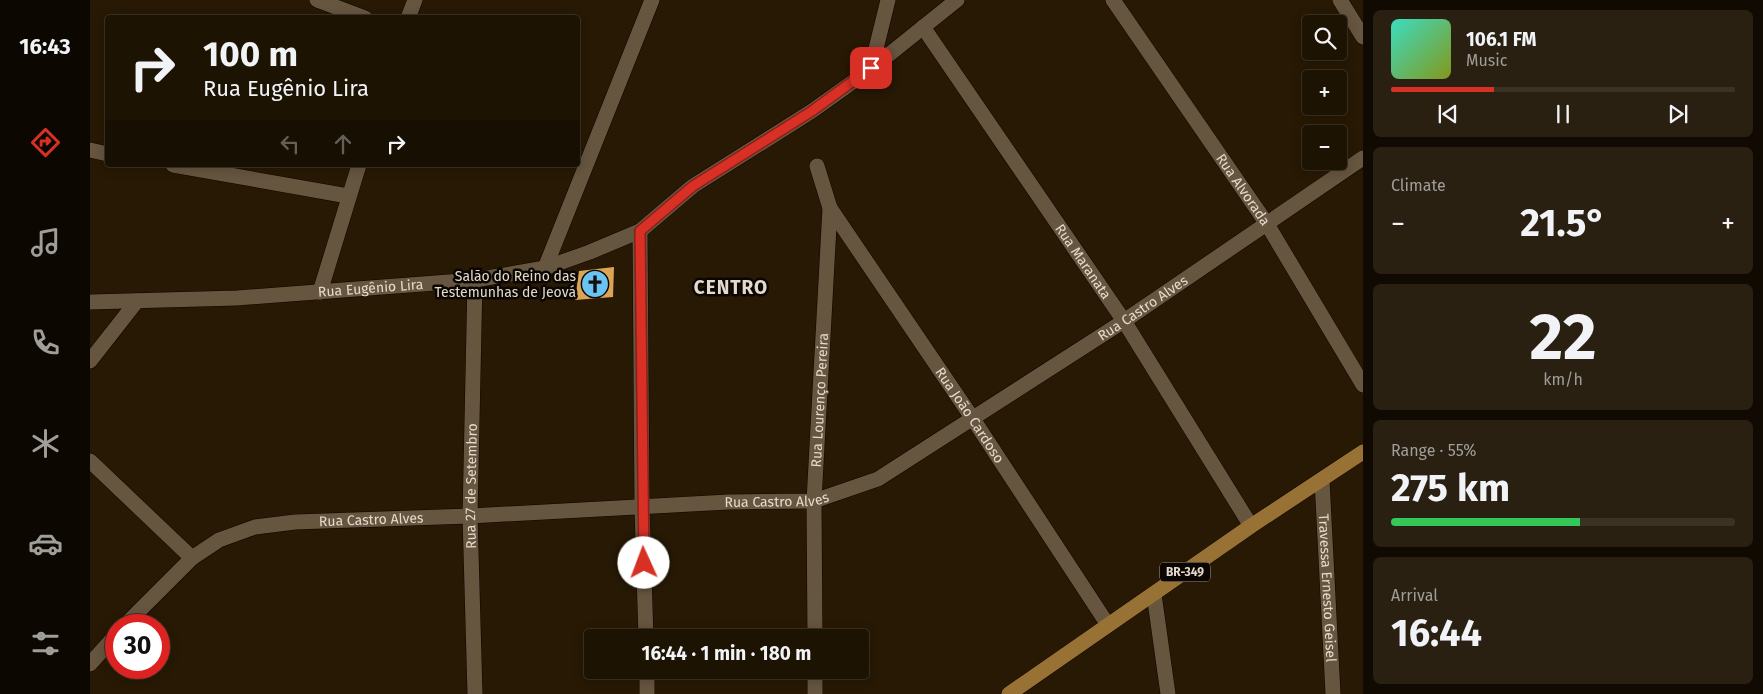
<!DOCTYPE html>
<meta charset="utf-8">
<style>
:root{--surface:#1d1303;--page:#2a2012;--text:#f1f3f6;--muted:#a09e9a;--line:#3b3225;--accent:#d93025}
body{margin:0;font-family:"Fira Sans",sans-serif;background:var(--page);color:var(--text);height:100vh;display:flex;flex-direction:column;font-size:19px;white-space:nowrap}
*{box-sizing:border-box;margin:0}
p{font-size:16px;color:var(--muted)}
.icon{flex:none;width:28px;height:28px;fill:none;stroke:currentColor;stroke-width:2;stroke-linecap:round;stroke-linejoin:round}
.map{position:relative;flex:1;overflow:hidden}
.details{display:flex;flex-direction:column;gap:10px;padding:10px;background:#100a02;width:400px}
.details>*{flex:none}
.hud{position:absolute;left:15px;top:15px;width:475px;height:152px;border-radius:5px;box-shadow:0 2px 12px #0003,0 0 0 1px var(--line);background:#1d1303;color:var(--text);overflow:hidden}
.tools{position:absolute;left:1212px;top:15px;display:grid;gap:10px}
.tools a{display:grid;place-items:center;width:45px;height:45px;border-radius:5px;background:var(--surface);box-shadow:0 2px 12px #0003,0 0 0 1px var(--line);font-size:25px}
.speed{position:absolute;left:15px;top:614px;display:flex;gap:10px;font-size:25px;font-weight:700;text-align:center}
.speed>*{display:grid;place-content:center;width:65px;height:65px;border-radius:50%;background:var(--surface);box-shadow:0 2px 12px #0003,0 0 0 1px var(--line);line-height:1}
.speed .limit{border:8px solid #d22;background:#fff;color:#111}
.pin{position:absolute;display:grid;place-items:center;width:42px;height:42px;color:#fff;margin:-21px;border-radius:10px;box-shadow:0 2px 8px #0006}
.me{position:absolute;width:55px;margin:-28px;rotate:358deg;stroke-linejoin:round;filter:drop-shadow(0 0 4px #0008)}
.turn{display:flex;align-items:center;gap:18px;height:105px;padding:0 15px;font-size:22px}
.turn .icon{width:65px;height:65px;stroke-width:2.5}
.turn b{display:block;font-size:35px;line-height:42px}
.lanes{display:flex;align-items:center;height:48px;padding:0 15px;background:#0003;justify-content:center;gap:25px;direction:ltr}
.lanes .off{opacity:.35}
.big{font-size:38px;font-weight:700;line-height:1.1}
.details .tile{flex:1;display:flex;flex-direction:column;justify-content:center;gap:8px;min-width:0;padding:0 18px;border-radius:8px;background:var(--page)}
.details .dial{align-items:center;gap:0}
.dial b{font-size:65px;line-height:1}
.song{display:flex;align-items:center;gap:15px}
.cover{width:60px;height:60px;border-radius:8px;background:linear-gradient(135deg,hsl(170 70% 55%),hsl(70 70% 35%))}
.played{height:5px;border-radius:2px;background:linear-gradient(90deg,var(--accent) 30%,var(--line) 30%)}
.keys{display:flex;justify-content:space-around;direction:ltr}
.heat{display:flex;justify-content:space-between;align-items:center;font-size:28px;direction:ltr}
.charge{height:8px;border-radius:4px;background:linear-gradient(90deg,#34c759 55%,var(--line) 0)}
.trip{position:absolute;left:494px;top:629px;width:285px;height:50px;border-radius:5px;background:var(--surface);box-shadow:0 2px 12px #0003,0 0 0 1px var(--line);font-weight:700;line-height:50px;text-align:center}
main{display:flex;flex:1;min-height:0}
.menu{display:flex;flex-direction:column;width:90px;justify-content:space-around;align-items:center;background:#0c0801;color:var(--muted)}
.menu .icon{width:35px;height:35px}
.menu .active{color:var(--accent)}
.menu b{font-size:22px;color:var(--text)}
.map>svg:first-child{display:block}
.building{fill:#dba556}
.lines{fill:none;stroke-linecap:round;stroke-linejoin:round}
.minor-casing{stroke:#0f0400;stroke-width:16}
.major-casing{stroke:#0f0400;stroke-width:16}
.minor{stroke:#66553f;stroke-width:15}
.major{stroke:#987135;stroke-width:15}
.route-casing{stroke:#8d1f18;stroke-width:12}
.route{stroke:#d93025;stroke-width:9}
.labels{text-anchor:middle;stroke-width:5;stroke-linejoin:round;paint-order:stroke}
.shield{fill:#0b0601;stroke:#a29a90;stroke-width:1}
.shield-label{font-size:12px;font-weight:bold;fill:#e3dacd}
.street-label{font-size:14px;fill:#e3dacd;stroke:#0b0601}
.poi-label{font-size:14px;fill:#e3dacd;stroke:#0b0601;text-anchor:end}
.district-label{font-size:19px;font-weight:bold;letter-spacing:1px;fill:#e3dacd;stroke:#0b0601}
</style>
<main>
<nav class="menu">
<b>16:43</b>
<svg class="icon active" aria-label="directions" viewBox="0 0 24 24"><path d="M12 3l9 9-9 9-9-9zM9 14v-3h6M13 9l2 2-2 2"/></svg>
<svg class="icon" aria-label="music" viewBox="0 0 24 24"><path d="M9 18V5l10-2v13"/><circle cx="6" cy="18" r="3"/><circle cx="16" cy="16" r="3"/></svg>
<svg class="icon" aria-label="phone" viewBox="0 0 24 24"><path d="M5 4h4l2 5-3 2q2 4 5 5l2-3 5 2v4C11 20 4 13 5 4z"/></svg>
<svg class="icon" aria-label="climate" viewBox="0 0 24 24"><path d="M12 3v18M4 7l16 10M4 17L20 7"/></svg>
<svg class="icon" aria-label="car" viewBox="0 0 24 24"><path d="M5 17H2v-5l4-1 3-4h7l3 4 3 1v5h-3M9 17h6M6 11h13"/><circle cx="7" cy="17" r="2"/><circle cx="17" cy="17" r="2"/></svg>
<svg class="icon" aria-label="filters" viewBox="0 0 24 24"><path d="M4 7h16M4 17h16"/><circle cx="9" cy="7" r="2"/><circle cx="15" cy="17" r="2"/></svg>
</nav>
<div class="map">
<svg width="1273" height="694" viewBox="0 0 1273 694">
<rect width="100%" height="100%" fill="#271904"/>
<path class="building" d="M524 267 523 297 485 300 489 271Z"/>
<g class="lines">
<g class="minor-casing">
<g id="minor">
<path d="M227 0 275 18"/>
<path id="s1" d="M1023 0 1177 224 1273 385"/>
<path d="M1250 0 1273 37"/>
<path d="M318 18 325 0"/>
<path id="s2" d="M833 27 1034 321 1161 526"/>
<path d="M781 69 798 0"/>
<path d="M0 150 18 154"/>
<path d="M83 165 258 196"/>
<path id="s3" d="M740 208 883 419 1018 625"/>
<path d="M550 231 552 507 556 638"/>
<path d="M455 268 562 0"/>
<path d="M230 292 269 165"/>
<path id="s4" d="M0 302 147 298 385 280 455 268 500 252 550 231 603 186 722 111 781 69 867 0"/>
<path d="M0 361 47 301"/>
<path d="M0 461 102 558"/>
<path id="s5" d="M1232 480 1243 694"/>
<path d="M1064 594 1078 694"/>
<path id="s6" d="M35 625 102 558 129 540 165 527 205 522 380 516 638 502 724 501 788 479 1034 321 1273 158"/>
<path id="s7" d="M725 638 724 501 740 208 727 166"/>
<path d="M0 664 26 635"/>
<path d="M557 670V694"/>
<path d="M725 670V694"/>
<path id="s8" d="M385 694 380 516 385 280"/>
</g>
</g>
<g class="major-casing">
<path id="major" d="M919 694 1161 526 1273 452"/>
</g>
<use href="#minor" class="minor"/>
<use href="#major" class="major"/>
</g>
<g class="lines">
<g class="route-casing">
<path id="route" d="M554 563 550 231 603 186 722 111 781 68"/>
</g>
<use href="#route" class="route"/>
</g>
<defs>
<g id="church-disc" transform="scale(1.4375)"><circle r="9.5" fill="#6ac3f1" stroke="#0b0601"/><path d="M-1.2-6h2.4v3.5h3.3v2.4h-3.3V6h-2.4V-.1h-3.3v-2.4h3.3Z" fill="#111"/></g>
</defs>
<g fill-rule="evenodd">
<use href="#church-disc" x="505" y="284"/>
</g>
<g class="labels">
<rect class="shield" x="1070" y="562.5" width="50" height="19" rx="4"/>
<g class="shield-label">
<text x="1095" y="576">BR-349</text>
</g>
<g class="street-label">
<text dy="5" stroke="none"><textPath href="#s1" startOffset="230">Rua Alvorada</textPath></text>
<text dy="5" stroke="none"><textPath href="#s2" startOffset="284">Rua Maranata</textPath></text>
<text dy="5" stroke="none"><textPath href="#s4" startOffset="281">Rua Eugênio Lira</textPath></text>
<text dy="5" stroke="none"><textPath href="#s6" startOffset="1108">Rua Castro Alves</textPath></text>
<text dy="5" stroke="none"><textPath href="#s7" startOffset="238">Rua Lourenço Pereira</textPath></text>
<text dy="5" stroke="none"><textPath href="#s3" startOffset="250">Rua João Cardoso</textPath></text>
<text dy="5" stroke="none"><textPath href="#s8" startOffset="208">Rua 27 de Setembro</textPath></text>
<text dy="5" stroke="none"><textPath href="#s6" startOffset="688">Rua Castro Alves</textPath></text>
<text dy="5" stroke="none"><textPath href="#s6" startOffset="282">Rua Castro Alves</textPath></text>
<text dy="5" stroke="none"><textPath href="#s5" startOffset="108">Travessa Ernesto Geisel</textPath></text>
</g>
<g class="poi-label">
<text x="486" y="281">Salão do Reino das<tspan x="486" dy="16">Testemunhas de Jeová</tspan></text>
</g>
<g class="district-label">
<text x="641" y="294">CENTRO</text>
</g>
</g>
</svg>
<div class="tools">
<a><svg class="icon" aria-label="search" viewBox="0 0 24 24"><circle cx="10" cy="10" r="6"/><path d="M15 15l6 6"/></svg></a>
<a>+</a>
<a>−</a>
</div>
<div class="speed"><div class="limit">30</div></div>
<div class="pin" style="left:781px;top:68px;background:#d93025"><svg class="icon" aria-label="arrive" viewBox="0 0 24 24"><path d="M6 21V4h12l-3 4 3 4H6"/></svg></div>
<svg class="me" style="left:554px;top:563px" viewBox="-20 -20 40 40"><circle r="19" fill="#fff"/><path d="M0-13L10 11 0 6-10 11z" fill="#d93025"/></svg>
<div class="trip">16:44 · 1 min · 180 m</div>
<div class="hud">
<div class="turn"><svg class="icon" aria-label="right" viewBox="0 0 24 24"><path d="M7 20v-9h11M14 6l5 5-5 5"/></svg><div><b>100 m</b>Rua Eugênio Lira</div></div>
<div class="lanes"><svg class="icon off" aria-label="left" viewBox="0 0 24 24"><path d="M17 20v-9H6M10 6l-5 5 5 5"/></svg><svg class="icon off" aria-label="ahead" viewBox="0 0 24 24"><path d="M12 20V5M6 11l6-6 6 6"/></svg><svg class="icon" aria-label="right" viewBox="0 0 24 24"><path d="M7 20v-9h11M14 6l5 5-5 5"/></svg></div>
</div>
</div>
<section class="details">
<div class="tile">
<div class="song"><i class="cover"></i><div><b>106.1 FM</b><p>Music</p></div></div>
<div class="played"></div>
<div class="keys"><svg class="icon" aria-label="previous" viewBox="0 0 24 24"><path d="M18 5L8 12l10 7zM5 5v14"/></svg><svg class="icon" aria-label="pause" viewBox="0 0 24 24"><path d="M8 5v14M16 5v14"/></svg><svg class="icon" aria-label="next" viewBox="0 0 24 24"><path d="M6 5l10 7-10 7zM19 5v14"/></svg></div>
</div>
<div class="tile"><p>Climate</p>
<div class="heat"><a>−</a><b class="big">21.5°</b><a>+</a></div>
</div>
<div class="tile dial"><b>22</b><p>km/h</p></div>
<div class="tile"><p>Range · 55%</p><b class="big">275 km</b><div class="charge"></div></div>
<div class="tile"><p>Arrival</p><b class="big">16:44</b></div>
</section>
</main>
